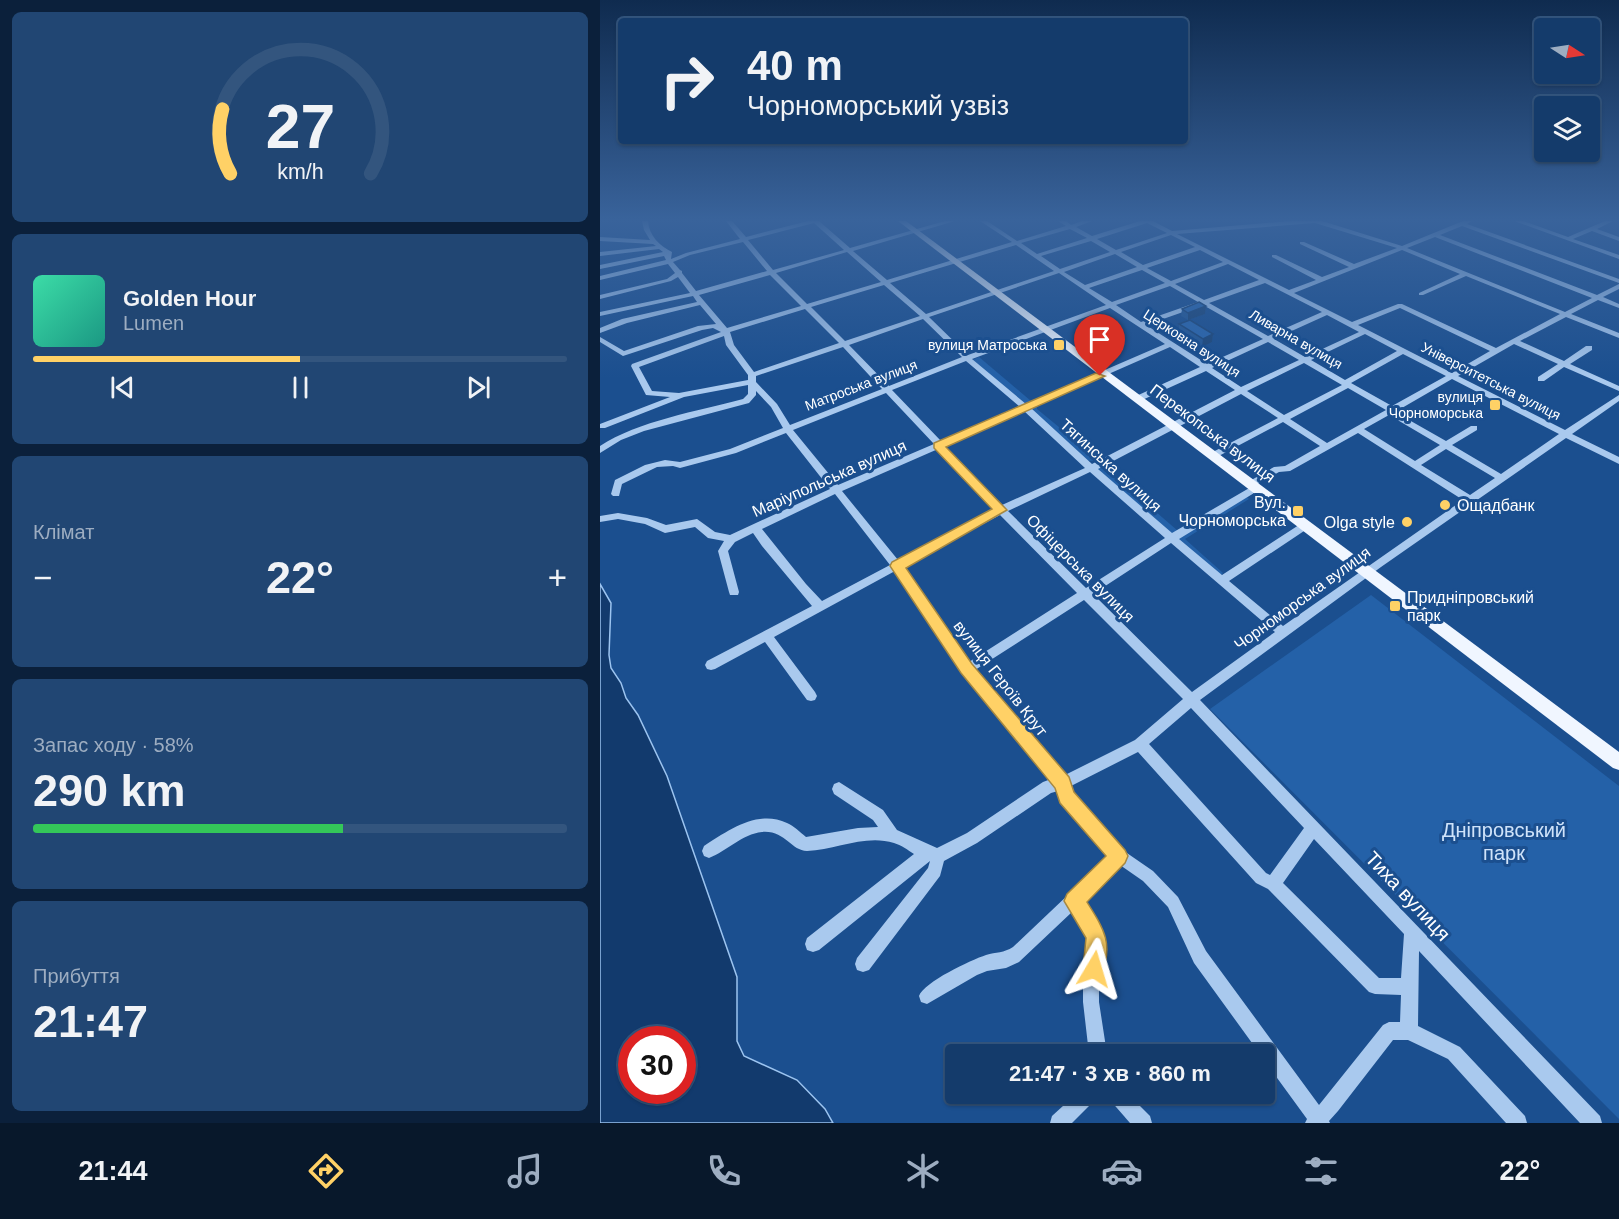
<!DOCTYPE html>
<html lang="uk">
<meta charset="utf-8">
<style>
:root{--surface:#143b6b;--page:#214673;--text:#f1f3f6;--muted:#9dadc1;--line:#33557e;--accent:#ffd166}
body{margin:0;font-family:Helvetica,sans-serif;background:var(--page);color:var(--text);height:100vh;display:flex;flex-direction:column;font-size:22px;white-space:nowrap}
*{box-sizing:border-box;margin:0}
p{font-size:20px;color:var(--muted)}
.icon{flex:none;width:33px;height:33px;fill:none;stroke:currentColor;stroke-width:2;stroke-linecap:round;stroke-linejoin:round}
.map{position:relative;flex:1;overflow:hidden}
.sheet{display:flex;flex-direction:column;gap:12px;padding:12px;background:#0b203b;width:600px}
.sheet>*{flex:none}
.banner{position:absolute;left:18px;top:18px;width:570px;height:126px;border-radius:6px;box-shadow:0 2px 4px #0004,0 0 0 2px var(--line);background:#143b6b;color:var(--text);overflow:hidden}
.needle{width:39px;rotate:102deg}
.controls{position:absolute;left:934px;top:18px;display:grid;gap:12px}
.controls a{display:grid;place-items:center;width:66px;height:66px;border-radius:6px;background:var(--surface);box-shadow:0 2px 4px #0004,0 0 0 2px var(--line);font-size:30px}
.speed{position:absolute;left:18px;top:1026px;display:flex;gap:12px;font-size:30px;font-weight:700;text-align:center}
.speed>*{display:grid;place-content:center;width:78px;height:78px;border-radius:50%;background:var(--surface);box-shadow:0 2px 4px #0004,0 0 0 2px var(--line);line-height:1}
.speed .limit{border:9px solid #d22;background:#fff;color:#111}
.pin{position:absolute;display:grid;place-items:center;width:51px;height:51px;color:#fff;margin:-62px -26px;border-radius:50% 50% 50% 0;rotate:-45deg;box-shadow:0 0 6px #0007}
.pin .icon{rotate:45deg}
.me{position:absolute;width:66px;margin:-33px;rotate:7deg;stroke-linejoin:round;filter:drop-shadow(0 0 4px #0008)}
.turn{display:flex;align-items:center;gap:21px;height:126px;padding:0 30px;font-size:27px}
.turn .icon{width:78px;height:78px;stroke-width:2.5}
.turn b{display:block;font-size:42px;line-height:51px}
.big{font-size:45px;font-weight:800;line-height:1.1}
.sheet .card{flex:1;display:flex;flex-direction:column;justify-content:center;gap:9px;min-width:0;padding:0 21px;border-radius:9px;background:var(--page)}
.sheet .dial{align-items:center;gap:0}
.dial svg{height:156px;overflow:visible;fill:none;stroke:var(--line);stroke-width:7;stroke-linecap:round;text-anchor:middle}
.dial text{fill:var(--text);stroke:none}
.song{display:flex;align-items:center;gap:18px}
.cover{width:72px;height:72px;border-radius:9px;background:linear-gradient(135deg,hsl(160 70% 55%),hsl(170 70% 35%))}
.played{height:6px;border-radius:3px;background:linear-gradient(90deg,var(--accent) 50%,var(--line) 50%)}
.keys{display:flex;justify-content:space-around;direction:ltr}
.heat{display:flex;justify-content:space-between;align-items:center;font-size:33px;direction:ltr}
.charge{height:9px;border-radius:4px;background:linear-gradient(90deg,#34c759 58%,var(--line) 0)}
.trip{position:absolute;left:345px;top:1044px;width:330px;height:60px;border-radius:6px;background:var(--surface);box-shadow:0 2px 4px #0004,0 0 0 2px var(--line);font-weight:800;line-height:60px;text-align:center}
.tabs{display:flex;height:96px;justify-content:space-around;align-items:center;background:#08182b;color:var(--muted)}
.tabs .icon{width:42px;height:42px}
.tabs .current{color:var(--accent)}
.tabs b{font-size:27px;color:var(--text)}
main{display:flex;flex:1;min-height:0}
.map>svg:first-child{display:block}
.green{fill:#2461a8}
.water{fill:#123a6d;stroke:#9cc4f0;stroke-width:1.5;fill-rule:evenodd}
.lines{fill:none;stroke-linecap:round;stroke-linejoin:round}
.minor{fill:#a9c9ee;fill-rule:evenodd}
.major{fill:#f0f6ff;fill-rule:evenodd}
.wall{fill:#245895}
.shaded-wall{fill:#1d4779}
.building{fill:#2a66ad;stroke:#1d4779;stroke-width:1.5}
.route{fill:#ffd166;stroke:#a68842;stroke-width:1.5}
.poi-dot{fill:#ffd166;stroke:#1b4f8f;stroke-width:2}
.labels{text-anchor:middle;stroke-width:6;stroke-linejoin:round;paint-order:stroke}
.far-street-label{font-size:14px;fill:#fff;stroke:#1b4f8f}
.far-poi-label{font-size:14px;fill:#fff;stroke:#1b4f8f;text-anchor:end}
.street-label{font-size:16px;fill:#fff;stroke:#1b4f8f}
.poi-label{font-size:16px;fill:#fff;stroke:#1b4f8f;text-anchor:end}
.near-park-label{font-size:20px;fill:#cfe3fa;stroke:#1b4f8f}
.near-street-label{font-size:20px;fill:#fff;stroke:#1b4f8f}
</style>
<main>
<section class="sheet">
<div class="card dial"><svg viewBox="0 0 100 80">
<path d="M14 69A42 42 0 1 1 86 69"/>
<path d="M14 69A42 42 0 0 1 10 36" stroke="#ffd166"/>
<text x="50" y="56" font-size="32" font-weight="700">27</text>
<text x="50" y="72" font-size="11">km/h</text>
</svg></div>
<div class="card">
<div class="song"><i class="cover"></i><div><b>Golden Hour</b><p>Lumen</p></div></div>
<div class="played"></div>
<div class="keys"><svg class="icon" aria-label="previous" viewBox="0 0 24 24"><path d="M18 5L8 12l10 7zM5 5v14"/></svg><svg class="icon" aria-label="pause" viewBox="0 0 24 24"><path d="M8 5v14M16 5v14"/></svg><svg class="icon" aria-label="next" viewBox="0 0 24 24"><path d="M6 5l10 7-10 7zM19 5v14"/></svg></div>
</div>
<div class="card"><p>Клімат</p>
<div class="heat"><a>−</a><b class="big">22°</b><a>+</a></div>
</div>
<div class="card"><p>Запас ходу · 58%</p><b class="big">290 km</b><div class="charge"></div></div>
<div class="card"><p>Прибуття</p><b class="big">21:47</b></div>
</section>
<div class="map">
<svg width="1019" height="1123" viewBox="0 0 1019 1123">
<rect width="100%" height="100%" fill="#1b4f8f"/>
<g class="green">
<path d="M379 357 431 401 425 403 372 360Z"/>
<path d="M437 407V409L499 460 488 461 434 413 433 408Z"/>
<path d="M503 466 578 531 571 535 496 469Z"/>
<path d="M646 496 649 499 585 539 623 573 619 577 578 539Z"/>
<path d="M771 595 1019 786V1119L610 709Z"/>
</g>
<path class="water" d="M0 584 11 603 9 655 11 668 21 683 26 698 38 715 67 776 137 977V1041L144 1056 197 1080 225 1109 233 1123H0ZM32 1040H82V1090H32Z"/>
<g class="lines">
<g class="minor">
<path d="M42 221H48C49 236 60 246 72 252L71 259 86 253 140 239 126 221H132L146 237 208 221H219L250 248 345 221H355L253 251 287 280 412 242 380 221H387L417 241 466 226 458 221H466L471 225 482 221H492L476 227 492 236 540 221H553L572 231 691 221H722L802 246 863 221H872L867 224 1019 279V283L862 226 840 235 997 295 1019 284V289L1003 297 1019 304V308L998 300 971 314 1019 333V338L966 317 920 341 964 361 986 346H992V350L970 364 1019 386V391L964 367 944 381H938V377L958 364 914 344 858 376 965 430 1019 395V401L972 434 1019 457V464L966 438 781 567 600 700 1000 1116 1002 1123H980L819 951 818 1026 860 1047 925 1116 927 1123H906L848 1059 808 1040H793L738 1111 729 1121 730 1123H705L707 1119 664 1060V1054H660L594 963 568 907 543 881 520 865 483 901 502 928 506 942 499 981V1002L507 1054H489L483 1002V981L490 942 489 937 472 912 419 962 406 968 387 971 377 975 327 1004 321 1002 319 996C324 982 371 960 386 955 396 952 404 953 413 947L509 856 462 802 458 791 451 793 377 843 344 861 340 876 269 970 263 972 257 970 255 964 257 958 328 868 330 861 219 950 213 952 207 950 205 944 207 938 314 854C308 850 301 845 294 843 265 834 236 850 207 851 191 851 185 830 162 832 142 834 127 851 109 858L104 856 102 851 104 846C128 831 157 809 187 823 194 826 200 832 206 837L258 828 278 827 273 820 234 794 232 789 234 784 239 782 283 810 297 830 337 848 367 833 443 782 451 779 363 673 295 571 174 637 215 692 217 696 215 700 211 701 207 700 165 642 115 669 111 670 107 669 105 665 107 661 212 606 162 546 153 533 135 542 128 551 139 592 138 595H130L129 592 118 551 124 541 108 538 95 527 65 533 45 524 18 519 0 522V516L18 513 47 518 66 525 97 519 115 532 130 535 230 489 186 433 136 453 80 468 73 466 57 467 22 484 19 496H13L11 494 15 480 45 465 65 460 80 462 130 449 183 428 171 407 156 391V395L149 403 44 431 21 440 0 453V446C38 421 98 411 143 399L148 394V385L84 397 5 428H0V424L70 397 46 395 31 366 32 364 121 332 113 328 102 330 23 356 0 342V337L24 351 98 326 116 324 100 305 27 323 0 333V328L22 319 97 302 93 296 0 316V312L90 293 78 277 71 281 0 299V295L67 279 75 273 68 264 0 280V276L66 260 64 256 0 269V265L63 252 59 249 0 256V252L56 246 53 244 0 241V237L50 240 44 230ZM214 223 244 250 173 270 148 240ZM547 223 567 233 516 250 497 239ZM715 223 797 248 754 264 704 242H700V244L749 267 722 277 676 255H672V257L716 280 689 290 577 234ZM470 229 487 238 437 254 421 243ZM571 235 595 247 543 265 521 252ZM835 237 992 298 965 312 807 248ZM491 241 510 252 460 269 441 256ZM143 242 167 271 96 291 82 273V271L80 270 73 262 90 255ZM416 245 454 271 326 314 290 283ZM600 250 623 262 571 281 547 268ZM802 250 860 274 819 293V295H823L866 276 960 314 896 348 802 304H798L752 322 694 293ZM247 252 281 282 207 304 176 273ZM515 254 537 267 485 285 464 272ZM628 264 659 280 604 300 575 284ZM542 270 565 283 512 302 489 288ZM459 273 506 305 368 355 329 317ZM170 275 201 306 127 328 99 295ZM665 283 722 312 668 336 609 303ZM284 285 320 316 245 341 211 307ZM570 286 598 302 541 322 516 305ZM603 305 663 339 607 364 546 325ZM510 308 565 344 426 404 372 359ZM800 308 890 351 852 373 758 325ZM205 309 239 343 154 372 134 345 130 332ZM727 315 759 332 705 357 674 339ZM323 319 362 357 289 386 249 345ZM765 334 797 351 745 380 711 360ZM124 336 126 345 148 375V380L79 393 52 391 39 367ZM668 342 699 360 641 387 612 368ZM243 347 282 389 190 425 177 404 156 382V376ZM570 347 600 367 534 397V401H540L606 371 635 390 492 464 431 408ZM803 354 846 376 792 406 751 383ZM366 361 420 407 341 441 292 390ZM704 363 742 385 684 415 647 391ZM852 379 959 434 901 474 852 445 877 430V426H871L846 441 795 412ZM748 388 786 410 727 443 690 419ZM286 393 334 444 238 485 193 430ZM641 394 678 418 609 454 608 456 609 458H615L683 422 720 446 685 466 674 467 648 482 646 484 651 487 572 533 498 469ZM424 411 485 468 402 505 345 446ZM789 415 840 445 815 461 764 429ZM758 433 863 500 683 626 629 581 710 527 711 525 710 523H702L622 575 579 539 659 490 661 488 656 485 679 472 690 471ZM338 449 395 509 298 560 242 491ZM846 449 895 478 870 495 821 465ZM490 472 565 538 486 588 408 511ZM235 494 290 565 222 601 206 584 162 529ZM400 515 477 593 369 662 303 567ZM571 543 675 632 592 692 493 594ZM484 600 583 699 535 740 465 775 375 670ZM591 708 704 828 670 875 666 873 549 744ZM538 752 656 883 668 889 769 992 775 994 801 995 800 1022H789L783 1025 719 1105 606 951 578 897 553 871 524 851 473 793 471 786ZM714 839 804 934 801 978H779L683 883Z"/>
<path d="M914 221H923L968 237 1005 221H1013L997 229 1019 237V241L992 231 973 239 1019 255V259Z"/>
<path d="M476 1094H498L495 1100 472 1123H450L452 1116Z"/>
<path d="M507 1094H528L550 1116 552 1123H530L510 1100Z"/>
</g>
<path class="major" d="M298 221H306L1019 752V770L1013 768Z"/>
</g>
<g class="wall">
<path d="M606 306 605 314 588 320 581 316 582 309Z"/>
<path d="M579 324 613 334 612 342 602 347 579 332Z"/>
</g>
<g class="shaded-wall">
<path d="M606 306 605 314 588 320V313Z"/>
<path d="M613 334 612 342 602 347 603 339Z"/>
</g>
<g class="building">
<path d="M599 302 606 306 588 313 582 309Z"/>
<path d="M590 320 613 334 603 339 579 324Z"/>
</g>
<linearGradient id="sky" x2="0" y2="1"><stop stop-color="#0f2b4f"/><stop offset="0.58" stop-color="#39639b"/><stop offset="1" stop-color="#39639b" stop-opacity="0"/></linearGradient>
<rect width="1019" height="378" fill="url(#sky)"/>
<path class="route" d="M496 373 505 376 346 447 407 510 306 568 372 664 469 777 474 792 525 850 528 856 525 863 487 902C504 929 514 944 501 976L494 980 486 976 483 969 486 938 464 901 467 894 506 856 460 803 455 788 361 673 290 566 292 562 392 509 334 448V443Z"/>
<g class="poi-dot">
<rect x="453" y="339" width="12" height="12" rx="3"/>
<rect x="889" y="399" width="12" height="12" rx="3"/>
<circle cx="845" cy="505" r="6"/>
<rect x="692" y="505" width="12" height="12" rx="3"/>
<circle cx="807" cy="522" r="6"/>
<rect x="789" y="600" width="12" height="12" rx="3"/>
</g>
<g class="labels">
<g class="far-street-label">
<text transform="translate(696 339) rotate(30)" y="5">Ливарна вулиця</text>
<text transform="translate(592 343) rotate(33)" y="5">Церковна вулиця</text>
<text transform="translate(891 381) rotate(27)" y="5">Університетська вулиця</text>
<text transform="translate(261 385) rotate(-21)" y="5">Матроська вулиця</text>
</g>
<g class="far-poi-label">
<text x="447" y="350">вулиця Матроська</text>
<text x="883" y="402">вулиця<tspan x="883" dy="16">Чорноморська</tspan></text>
</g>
<g class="street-label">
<text transform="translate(613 433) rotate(37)" y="6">Перекопська вулиця</text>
<text transform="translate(511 465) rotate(42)" y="6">Тягинська вулиця</text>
<text transform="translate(229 478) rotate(-24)" y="6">Маріупольська вулиця</text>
<text transform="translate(481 568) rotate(45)" y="6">Офіцерська вулиця</text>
<text transform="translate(702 598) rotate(-36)" y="6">Чорноморська вулиця</text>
<text transform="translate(401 678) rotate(52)" y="6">вулиця Героїв Крут</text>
</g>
<g class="poi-label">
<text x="686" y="508">Вул.<tspan x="686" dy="18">Чорноморська</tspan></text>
<text x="857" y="511" text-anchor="start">Ощадбанк</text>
<text x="795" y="528">Olga style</text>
<text x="807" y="603" text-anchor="start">Придніпровський<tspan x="807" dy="18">парк</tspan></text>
</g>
<g class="near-park-label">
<text x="904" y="837">Дніпровський<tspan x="904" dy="23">парк</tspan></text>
</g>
<g class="near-street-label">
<text transform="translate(808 896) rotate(47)" y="7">Тиха вулиця</text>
</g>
</g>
</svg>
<div class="controls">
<a><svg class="needle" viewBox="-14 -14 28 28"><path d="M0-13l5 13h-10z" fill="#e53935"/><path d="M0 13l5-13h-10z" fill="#9dadc1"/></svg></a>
<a><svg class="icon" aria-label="layers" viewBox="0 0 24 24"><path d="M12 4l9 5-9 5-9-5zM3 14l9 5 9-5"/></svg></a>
</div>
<div class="speed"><div class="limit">30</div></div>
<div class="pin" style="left:500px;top:376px;background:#d93025"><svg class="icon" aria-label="arrive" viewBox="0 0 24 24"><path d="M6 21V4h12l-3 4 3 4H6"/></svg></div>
<svg class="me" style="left:494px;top:969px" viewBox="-20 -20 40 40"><path d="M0-17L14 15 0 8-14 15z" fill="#ffd166" stroke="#fff" stroke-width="4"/></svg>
<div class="trip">21:47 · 3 хв · 860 m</div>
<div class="banner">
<div class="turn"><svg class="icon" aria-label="right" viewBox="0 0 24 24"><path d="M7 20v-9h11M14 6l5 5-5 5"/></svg><div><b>40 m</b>Чорноморський узвіз</div></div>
</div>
</div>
</main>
<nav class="tabs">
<b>21:44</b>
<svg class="icon current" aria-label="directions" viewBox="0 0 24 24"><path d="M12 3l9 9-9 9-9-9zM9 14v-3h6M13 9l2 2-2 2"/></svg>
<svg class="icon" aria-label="music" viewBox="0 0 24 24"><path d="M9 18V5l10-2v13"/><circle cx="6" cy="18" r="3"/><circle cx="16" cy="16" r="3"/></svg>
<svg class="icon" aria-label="phone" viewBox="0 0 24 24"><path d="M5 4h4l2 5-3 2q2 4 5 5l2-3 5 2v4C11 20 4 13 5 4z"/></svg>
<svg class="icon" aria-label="climate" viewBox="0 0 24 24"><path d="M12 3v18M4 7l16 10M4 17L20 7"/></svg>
<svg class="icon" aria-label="car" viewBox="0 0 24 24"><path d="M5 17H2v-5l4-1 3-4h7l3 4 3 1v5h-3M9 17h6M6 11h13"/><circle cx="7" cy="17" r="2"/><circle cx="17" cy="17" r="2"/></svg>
<svg class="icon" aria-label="filters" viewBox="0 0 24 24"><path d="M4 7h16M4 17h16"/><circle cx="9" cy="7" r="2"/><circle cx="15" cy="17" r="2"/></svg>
<b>22°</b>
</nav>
